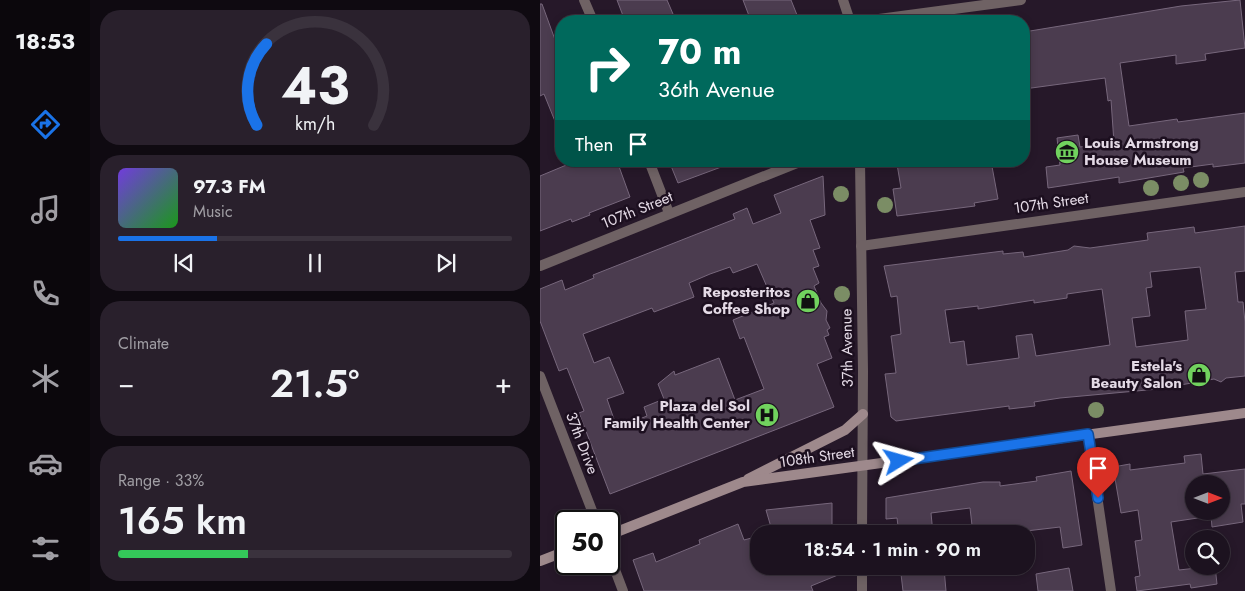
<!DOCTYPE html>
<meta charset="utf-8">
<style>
:root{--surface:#1c121f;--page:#29202c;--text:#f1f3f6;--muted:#a09ea4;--line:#3a323d;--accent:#1a73e8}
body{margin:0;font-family:Jost,sans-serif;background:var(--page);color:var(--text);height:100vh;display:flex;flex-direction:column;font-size:19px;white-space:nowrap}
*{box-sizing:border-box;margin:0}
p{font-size:16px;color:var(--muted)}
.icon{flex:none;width:28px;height:28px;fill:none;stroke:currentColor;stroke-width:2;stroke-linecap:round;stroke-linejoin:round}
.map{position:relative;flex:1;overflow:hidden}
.panel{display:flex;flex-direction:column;gap:10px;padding:10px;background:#0f0a11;width:450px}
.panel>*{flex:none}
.hud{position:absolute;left:15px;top:15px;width:475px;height:152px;border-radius:20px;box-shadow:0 2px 8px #0003,0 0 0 1px var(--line);background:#00695c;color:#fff;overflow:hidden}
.needle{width:32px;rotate:90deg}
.buttons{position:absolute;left:645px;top:475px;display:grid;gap:10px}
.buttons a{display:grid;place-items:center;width:45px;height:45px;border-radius:50%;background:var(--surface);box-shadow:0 2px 8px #0003,0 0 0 1px var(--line);font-size:25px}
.speed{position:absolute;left:15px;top:510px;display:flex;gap:10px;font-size:25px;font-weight:700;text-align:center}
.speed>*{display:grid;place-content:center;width:65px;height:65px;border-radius:50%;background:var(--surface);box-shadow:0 2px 8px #0003,0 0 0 1px var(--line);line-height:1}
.speed .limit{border:2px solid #111;border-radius:8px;background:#fff;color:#111}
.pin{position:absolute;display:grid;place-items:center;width:42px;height:42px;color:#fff;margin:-51px -21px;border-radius:50% 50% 50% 0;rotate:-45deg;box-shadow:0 0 5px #0007}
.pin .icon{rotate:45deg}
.me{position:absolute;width:55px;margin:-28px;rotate:82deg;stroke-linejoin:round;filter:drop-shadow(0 0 4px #0008)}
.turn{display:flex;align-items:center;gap:18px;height:105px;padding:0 20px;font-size:22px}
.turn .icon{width:65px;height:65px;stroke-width:2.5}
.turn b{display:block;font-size:35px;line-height:42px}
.then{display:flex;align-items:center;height:48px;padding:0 20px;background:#0003;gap:10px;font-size:19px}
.big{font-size:38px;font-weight:600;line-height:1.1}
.panel .widget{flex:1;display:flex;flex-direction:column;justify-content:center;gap:8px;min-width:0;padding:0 18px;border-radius:20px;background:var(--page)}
.panel .dial{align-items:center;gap:0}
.dial svg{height:130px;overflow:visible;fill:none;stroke:var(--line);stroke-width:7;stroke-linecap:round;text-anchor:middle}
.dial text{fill:var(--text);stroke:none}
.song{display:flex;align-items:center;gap:15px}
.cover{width:60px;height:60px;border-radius:8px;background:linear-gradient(135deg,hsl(260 70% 55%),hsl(120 70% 35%))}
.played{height:5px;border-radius:2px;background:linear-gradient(90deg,var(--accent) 25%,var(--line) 25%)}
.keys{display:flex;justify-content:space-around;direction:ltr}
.heat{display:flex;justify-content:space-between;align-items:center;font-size:28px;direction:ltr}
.charge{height:8px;border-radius:4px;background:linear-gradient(90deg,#34c759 33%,var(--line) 0)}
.trip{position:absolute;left:210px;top:525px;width:285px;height:50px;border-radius:20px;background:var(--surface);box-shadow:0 2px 8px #0003,0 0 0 1px var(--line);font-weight:600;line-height:50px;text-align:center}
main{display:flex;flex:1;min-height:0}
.tabs{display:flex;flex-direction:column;width:90px;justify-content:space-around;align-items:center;background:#0b070c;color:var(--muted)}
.tabs .icon{width:35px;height:35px}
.tabs .on{color:var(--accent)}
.tabs b{font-size:22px;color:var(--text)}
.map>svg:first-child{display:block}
.building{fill:#4b3c4f;stroke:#77677c;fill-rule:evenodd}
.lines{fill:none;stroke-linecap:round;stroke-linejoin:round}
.street{stroke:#6f6264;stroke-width:10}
.secondary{stroke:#9e898c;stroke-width:10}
.tree{fill:#7b8d65}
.route-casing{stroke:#114b97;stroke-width:12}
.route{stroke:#1a73e8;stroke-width:9}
.labels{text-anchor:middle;stroke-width:5;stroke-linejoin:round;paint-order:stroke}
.poi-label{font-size:15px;font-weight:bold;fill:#e4dae6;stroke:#1c0f1f;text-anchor:end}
.street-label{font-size:15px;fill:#e4dae6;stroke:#1c0f1f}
</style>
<main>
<nav class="tabs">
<b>18:53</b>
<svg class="icon on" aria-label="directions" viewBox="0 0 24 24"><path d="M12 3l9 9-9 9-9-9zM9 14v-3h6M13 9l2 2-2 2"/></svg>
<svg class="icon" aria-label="music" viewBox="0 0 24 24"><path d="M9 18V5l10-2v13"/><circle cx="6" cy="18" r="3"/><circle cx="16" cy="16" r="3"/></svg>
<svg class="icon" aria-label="phone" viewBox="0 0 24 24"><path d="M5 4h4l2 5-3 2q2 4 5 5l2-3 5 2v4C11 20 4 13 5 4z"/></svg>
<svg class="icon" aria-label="climate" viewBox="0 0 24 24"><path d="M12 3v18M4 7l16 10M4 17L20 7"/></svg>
<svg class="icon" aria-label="car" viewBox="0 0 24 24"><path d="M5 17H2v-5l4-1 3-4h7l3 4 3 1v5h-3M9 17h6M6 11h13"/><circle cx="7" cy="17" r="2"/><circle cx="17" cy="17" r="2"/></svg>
<svg class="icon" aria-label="filters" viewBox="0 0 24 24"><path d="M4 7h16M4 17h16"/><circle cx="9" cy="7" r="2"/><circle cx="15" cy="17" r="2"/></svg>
</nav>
<section class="panel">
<div class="widget dial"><svg viewBox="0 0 100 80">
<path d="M14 69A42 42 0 1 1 86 69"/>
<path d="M14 69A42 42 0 0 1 20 19" stroke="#1a73e8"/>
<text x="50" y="56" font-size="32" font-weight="700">43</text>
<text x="50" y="72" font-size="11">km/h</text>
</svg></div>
<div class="widget">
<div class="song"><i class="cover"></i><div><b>97.3 FM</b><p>Music</p></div></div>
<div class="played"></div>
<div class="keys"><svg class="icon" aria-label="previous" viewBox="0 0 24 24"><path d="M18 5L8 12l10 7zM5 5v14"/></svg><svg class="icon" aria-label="pause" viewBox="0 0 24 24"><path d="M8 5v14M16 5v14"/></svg><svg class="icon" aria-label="next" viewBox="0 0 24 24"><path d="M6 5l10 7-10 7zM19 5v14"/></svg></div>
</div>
<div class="widget"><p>Climate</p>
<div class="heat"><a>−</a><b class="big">21.5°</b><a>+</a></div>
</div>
<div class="widget"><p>Range · 33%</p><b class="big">165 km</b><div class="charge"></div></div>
</section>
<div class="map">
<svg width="705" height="591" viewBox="0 0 705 591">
<rect width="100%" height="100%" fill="#261829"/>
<g class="building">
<path d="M77 0H127L136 21H85Z"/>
<path d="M203 0H251L257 15 241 21H211Z"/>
<path d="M700 0 705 48 665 54 666 60 636 64V55L580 63 589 126 637 119 638 122 705 113V163L673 167V164L643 168 644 172 579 183V177L508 188 506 167 520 165 517 138 538 135 540 147 574 143 571 100 568 101 565 78 484 89V32L641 6Z"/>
<path d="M0 4H2L21 56V136L4 94 0 96Z"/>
<path d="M36 161H77L90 197 49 213 50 215 32 222 31 219 0 231V176Z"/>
<path d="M129 161H192V163L138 183Z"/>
<path d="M359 161H451L458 199 434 203 435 206 357 216 353 189 361 188 357 164Z"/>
<path d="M283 176 285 215 270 220 280 248 273 250 279 266 273 268 279 283 274 286 281 303 287 311 286 320 290 328 287 330 289 335 284 337 292 358 277 364 294 407 70 494 39 413 44 411 27 368 19 371 0 321V289L22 280 25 290 54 278 53 275 195 219 193 214 207 208 213 224 241 213 234 195ZM217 264 234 303 193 320 200 339 204 337 224 389 195 400 179 358 135 375 134 371 118 384 124 399 104 407 107 416 77 428 67 399 84 393 69 357 54 363 43 334 112 308 114 312 154 297 149 283 170 274 190 267 193 273Z"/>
<path d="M705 226V271L695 272 698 302H703L705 322V376L686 378 681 382 674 379 618 389 520 398 494 402 495 406 469 409V406L356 421 351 417 345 374 356 373 351 336 361 334 357 296 351 297 344 266 463 251V254L483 252 484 257 528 250 534 246 550 248 608 240 607 233 654 227 655 233ZM660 267 666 309 645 311 648 340 596 347 592 318 610 316 606 288 612 287 610 272ZM562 289 570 345 496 356 492 334 476 336 479 358 427 365 424 341 410 343 405 310 438 306V309L494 300V303L527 298V294Z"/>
<path d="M661 454 663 474 705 469V504H701L703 522 672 527 671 516 631 522 639 570 675 566 677 584 651 588 650 584 597 591 595 577 600 576 595 541 602 540 598 510 581 513 573 467 590 464V470L645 463 644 456ZM654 484H681V511H654Z"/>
<path d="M531 471 542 545 523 548 520 527 486 531V529L456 534H433L430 508 391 513 393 534H359L357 518 346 519V498L443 482H460V486L497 481 496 477Z"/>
<path d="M292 503V534H233L226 510Z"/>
<path d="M198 524 204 540 219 536V566L315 568 271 586 273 591H104L93 560 113 553 116 562 160 544 159 540Z"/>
<path d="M404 568 406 591H363L361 574Z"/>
<path d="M529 568 533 591H498L496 574Z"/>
</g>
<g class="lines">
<g class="street">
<path d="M44 0 53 21"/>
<path d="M303 0 310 21"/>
<path d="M324 21 481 0"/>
<path d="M109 161 129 213"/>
<path d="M320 161 323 371 322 534"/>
<path d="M321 246 705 192"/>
<path d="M0 266 262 161"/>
<path d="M0 376 56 521"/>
<path d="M548 434 571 591"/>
<path d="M69 554 83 591"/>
<path d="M322 566V591"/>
</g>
<g class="secondary">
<path d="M208 479 305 430 323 414"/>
<path d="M69 535 203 482 705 413"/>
<path d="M0 561 26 551"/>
</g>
</g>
<g class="tree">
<circle cx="661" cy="180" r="8"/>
<circle cx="641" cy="183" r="8"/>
<circle cx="611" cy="188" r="8"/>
<circle cx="301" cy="194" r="8"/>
<circle cx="345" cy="205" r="8"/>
<circle cx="302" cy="294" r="8"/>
<circle cx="556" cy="410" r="8"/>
</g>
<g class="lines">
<g class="route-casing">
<path id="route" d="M359 461 548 434 558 498"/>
</g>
<use href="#route" class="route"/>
</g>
<defs>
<g id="museum-disc" transform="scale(1.25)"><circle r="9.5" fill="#71d25e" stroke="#1c0f1f"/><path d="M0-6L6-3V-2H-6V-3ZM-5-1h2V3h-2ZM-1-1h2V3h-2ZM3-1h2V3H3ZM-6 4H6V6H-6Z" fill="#111"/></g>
<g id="shop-disc" transform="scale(1.25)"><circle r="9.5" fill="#71d25e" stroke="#1c0f1f"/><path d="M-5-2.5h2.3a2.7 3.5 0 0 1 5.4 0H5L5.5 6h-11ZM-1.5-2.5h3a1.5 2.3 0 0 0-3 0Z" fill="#111"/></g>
<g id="hospital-disc" transform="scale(1.25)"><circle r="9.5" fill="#71d25e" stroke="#1c0f1f"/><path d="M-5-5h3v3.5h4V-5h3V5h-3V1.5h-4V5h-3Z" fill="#111"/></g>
</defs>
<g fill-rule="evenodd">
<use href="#museum-disc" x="527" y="152"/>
<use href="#shop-disc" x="268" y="301"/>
<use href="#shop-disc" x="659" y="375"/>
<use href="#hospital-disc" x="227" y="415"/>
</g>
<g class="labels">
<g class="poi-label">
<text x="544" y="148" text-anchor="start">Louis Armstrong<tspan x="544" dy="17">House Museum</tspan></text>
<text x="250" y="297">Reposteritos<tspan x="250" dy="17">Coffee Shop</tspan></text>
<text x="642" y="371">Estela's<tspan x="642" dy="17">Beauty Salon</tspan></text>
<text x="210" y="411">Plaza del Sol<tspan x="210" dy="17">Family Health Center</tspan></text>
</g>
<g class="street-label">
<text transform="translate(511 203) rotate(-8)" y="5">107th Street</text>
<text transform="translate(97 210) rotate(-22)" y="5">107th Street</text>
<text transform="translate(307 348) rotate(-91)" y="5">37th Avenue</text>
<text transform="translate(42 443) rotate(69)" y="5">37th Drive</text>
<text transform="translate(277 457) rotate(-8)" y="5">108th Street</text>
</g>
</g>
</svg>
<div class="buttons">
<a><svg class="needle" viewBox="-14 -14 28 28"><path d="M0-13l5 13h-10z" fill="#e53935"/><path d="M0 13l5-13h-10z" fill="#a09ea4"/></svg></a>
<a><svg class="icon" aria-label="search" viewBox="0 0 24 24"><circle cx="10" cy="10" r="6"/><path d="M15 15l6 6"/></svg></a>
</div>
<div class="speed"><div class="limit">50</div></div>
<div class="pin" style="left:558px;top:498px;background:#d93025"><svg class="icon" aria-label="arrive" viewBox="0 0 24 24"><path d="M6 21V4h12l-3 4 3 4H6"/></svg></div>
<svg class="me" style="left:359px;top:461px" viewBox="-20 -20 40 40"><path d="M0-17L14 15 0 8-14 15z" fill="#1a73e8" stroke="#fff" stroke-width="4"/></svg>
<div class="trip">18:54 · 1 min · 90 m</div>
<div class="hud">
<div class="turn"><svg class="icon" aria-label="right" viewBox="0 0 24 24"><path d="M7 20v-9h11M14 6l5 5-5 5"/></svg><div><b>70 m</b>36th Avenue</div></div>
<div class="then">Then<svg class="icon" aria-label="arrive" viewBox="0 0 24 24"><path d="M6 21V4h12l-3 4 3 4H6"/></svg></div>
</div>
</div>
</main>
